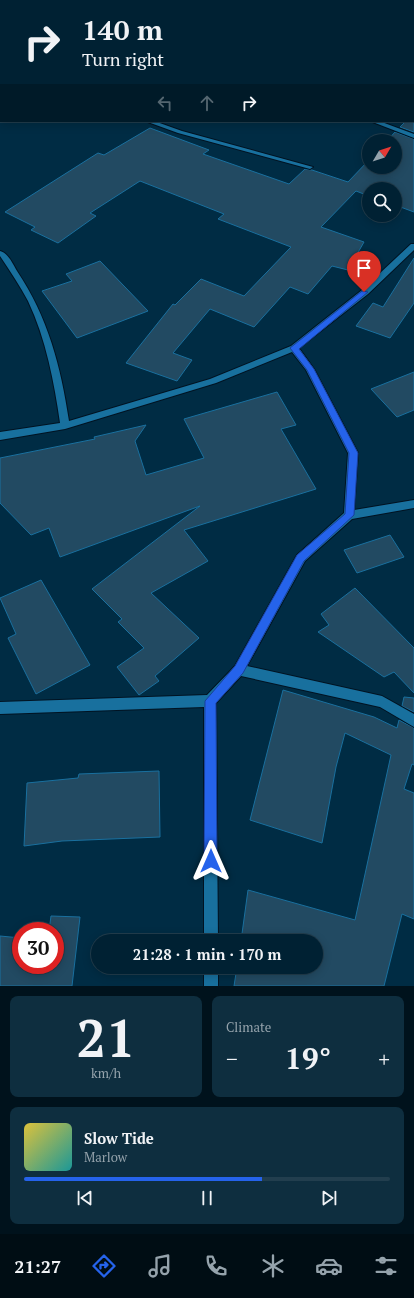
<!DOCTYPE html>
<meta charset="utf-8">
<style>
:root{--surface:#002133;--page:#0e2e3f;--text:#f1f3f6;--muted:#95a3ac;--line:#223e4e;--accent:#2563eb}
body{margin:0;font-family:"PT Serif",serif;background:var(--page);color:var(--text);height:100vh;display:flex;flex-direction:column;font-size:15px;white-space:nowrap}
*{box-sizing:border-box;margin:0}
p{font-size:13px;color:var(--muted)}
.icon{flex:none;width:22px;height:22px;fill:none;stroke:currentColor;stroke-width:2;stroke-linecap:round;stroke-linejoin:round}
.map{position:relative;height:986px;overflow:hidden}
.side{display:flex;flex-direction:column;gap:10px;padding:10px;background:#00121c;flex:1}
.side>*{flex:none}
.hud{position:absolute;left:0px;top:0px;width:414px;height:122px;box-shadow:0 2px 10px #0003,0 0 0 1px var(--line);background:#002133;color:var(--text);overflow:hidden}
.needle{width:26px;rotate:51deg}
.controls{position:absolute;left:362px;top:134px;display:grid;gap:8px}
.controls a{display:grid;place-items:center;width:40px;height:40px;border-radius:50%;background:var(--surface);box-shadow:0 2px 10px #0003,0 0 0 1px var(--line);font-size:20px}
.speed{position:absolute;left:12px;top:922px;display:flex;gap:8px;font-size:20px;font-weight:700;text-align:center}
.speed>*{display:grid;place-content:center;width:52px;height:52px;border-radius:50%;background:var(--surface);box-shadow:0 2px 10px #0003,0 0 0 1px var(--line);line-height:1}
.speed .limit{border:6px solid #d22;background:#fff;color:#111}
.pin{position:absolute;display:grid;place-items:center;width:34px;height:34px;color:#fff;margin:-41px -17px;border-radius:50% 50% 50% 0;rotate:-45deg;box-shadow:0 0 4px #0007}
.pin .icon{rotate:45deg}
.me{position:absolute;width:44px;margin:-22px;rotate:0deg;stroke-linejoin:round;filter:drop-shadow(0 0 3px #0008)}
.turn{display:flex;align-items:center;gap:14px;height:84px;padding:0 16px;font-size:18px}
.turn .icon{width:52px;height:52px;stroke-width:2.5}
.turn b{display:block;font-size:28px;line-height:34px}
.lanes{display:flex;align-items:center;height:38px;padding:0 16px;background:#0003;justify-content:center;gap:20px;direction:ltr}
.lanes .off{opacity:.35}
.big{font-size:30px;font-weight:700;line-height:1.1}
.side .card{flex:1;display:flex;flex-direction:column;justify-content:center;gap:6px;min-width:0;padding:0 14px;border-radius:8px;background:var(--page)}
.side .dial{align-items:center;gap:0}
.dial b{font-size:52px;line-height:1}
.song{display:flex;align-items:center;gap:12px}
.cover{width:48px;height:48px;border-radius:6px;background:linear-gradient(135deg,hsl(50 70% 55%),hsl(180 70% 35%))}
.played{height:4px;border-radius:2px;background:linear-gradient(90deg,var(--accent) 65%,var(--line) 65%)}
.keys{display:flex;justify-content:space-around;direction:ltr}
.heat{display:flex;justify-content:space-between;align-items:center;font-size:22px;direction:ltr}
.side .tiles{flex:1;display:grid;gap:10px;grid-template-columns:1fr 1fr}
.card:last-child{grid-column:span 2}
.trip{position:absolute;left:91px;top:934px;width:232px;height:40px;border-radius:20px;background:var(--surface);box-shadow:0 2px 10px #0003,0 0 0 1px var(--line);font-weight:700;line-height:40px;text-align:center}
.dock{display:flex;height:64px;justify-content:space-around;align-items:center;background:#000d14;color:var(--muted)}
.dock .icon{width:28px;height:28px}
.dock .active{color:var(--accent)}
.dock b{font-size:18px;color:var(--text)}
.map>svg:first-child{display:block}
.building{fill:#224a62;stroke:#19709f}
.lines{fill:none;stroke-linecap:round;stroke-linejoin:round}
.street-casing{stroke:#001322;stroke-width:2}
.street{fill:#18709e;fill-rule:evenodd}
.route{fill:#2563eb;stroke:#184099}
</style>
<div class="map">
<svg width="414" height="986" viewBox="0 0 414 986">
<rect width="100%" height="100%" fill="#002c44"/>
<g class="building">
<path d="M414 113V132L400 127 406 121H413Z"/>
<path d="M150 128 209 150 203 154 289 184 305 169 312 170 348 182 369 160V167H395V141H387L395 132 414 139V212L395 205V189H369V196L356 191 321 227 364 242 348 270 332 266 308 294 290 287 254 327 210 309 173 353 192 360 177 381 126 363 173 304 175 305 201 279 244 296 291 247 218 219 224 214 140 181 90 213 96 216 58 243 31 230 35 227 5 212 98 153 104 155Z"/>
<path d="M414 258V303L390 338 356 326 373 303 383 307Z"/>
<path d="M100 261 148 311 77 338 42 291 72 281 66 274Z"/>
<path d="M414 372V410L397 417 371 389Z"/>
<path d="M277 392 296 425 281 429 316 489 184 530 208 561 151 593 199 638 155 676 159 681 139 695 117 667 144 648 118 622 122 619 92 589 200 506 60 557 49 528 31 535 0 503V458L95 439 94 437 146 425 135 441 146 475 204 458 184 419Z"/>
<path d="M390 535 404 557 357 573 344 550Z"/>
<path d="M41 580 90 665 36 694 8 638 16 634 0 598Z"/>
<path d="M355 588 414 648V693L394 672 384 677 318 632 329 625 321 614Z"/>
<path d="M283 690 374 717 397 728 399 720 414 728V765L412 764 404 789 414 793V919L402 914 384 986H234L237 967H316V941H241L248 890 355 920 391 755 345 733 336 767 322 843 250 820Z"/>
<path d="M404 697 414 698V712L402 706Z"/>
<path d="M159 771 160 837 62 841 24 846 27 783 78 778 79 774Z"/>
<path d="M51 916 80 917 72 986H0V936L21 938V965H55V931H49Z"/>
</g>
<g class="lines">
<g class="street-casing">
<g id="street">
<path d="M142 0H152L141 1Z"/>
<path d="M265 0H272L273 1H266Z"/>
<rect x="0" y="39" width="1" height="4"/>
<rect x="0" y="70" width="1" height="4"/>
<rect x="413" y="75" width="1" height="4"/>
<path d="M145 121H154L182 131 313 167 310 169 178 133Z"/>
<path d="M370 121H379L414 134V138Z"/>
<path d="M411 244H414V250L368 294 299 348 314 369 358 453 354 510 414 500V508L352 519 305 561 247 666 382 696 414 714V727L380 707 241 676 216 703 218 941H204V707L0 714V702L207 695 235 666 297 555 344 513 348 453 306 370 292 352 216 383 65 429 0 440V432L60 423C54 382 46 339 28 301 20 286 10 271 0 256V251C8 253 13 264 17 271 48 317 61 367 69 421L210 379 291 346 362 290Z"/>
<rect x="204" y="967" width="14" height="19"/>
</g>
</g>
<use href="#street" class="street"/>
</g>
<path class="route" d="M362 291 368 292 299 349 314 369 358 453 354 515 304 561 243 673 216 703 217 861 215 865 211 867 206 865 204 861 205 701 235 666 297 555 345 514 349 453 307 370 290 348Z"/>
</svg>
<div class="controls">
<a><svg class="needle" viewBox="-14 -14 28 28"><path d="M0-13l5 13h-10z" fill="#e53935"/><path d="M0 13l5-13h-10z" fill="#95a3ac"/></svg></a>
<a><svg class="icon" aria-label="search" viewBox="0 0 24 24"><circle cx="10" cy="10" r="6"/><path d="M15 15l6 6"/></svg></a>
</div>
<div class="speed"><div class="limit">30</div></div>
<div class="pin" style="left:364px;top:292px;background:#d93025"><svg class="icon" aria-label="arrive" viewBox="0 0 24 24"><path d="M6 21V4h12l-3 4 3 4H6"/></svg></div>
<svg class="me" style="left:211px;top:861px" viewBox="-20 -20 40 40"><path d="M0-17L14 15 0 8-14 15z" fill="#2563eb" stroke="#fff" stroke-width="4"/></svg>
<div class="trip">21:28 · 1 min · 170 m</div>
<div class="hud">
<div class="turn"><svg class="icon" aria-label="right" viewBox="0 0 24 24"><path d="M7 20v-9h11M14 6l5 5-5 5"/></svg><div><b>140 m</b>Turn right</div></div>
<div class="lanes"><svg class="icon off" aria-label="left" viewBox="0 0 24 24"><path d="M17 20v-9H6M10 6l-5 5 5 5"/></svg><svg class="icon off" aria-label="ahead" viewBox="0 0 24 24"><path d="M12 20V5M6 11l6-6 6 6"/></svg><svg class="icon" aria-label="right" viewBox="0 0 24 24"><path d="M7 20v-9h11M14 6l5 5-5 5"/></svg></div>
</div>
</div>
<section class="side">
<div class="tiles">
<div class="card dial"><b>21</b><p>km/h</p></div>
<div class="card"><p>Climate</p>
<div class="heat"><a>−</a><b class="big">19°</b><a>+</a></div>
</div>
<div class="card">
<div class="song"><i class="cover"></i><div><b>Slow Tide</b><p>Marlow</p></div></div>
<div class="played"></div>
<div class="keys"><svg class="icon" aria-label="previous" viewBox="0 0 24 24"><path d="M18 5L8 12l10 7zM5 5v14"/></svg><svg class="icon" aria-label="pause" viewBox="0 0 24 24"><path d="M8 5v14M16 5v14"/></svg><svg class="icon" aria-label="next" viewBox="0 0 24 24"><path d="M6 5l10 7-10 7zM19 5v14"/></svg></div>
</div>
</div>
</section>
<nav class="dock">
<b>21:27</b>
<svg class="icon active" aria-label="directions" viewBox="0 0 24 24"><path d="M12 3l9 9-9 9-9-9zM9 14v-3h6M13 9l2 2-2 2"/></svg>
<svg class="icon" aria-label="music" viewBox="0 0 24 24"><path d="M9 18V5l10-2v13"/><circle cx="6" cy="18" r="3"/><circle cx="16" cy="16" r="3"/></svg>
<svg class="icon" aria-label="phone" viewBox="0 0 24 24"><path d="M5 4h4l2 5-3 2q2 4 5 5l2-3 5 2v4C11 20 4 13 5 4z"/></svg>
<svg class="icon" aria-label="climate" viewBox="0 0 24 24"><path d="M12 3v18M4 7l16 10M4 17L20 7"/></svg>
<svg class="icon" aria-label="car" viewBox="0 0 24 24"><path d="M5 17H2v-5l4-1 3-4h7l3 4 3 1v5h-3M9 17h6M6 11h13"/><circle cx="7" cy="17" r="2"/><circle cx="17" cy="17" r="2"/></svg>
<svg class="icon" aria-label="filters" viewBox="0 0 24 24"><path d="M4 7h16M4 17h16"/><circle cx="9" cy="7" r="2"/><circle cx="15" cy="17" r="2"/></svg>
</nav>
